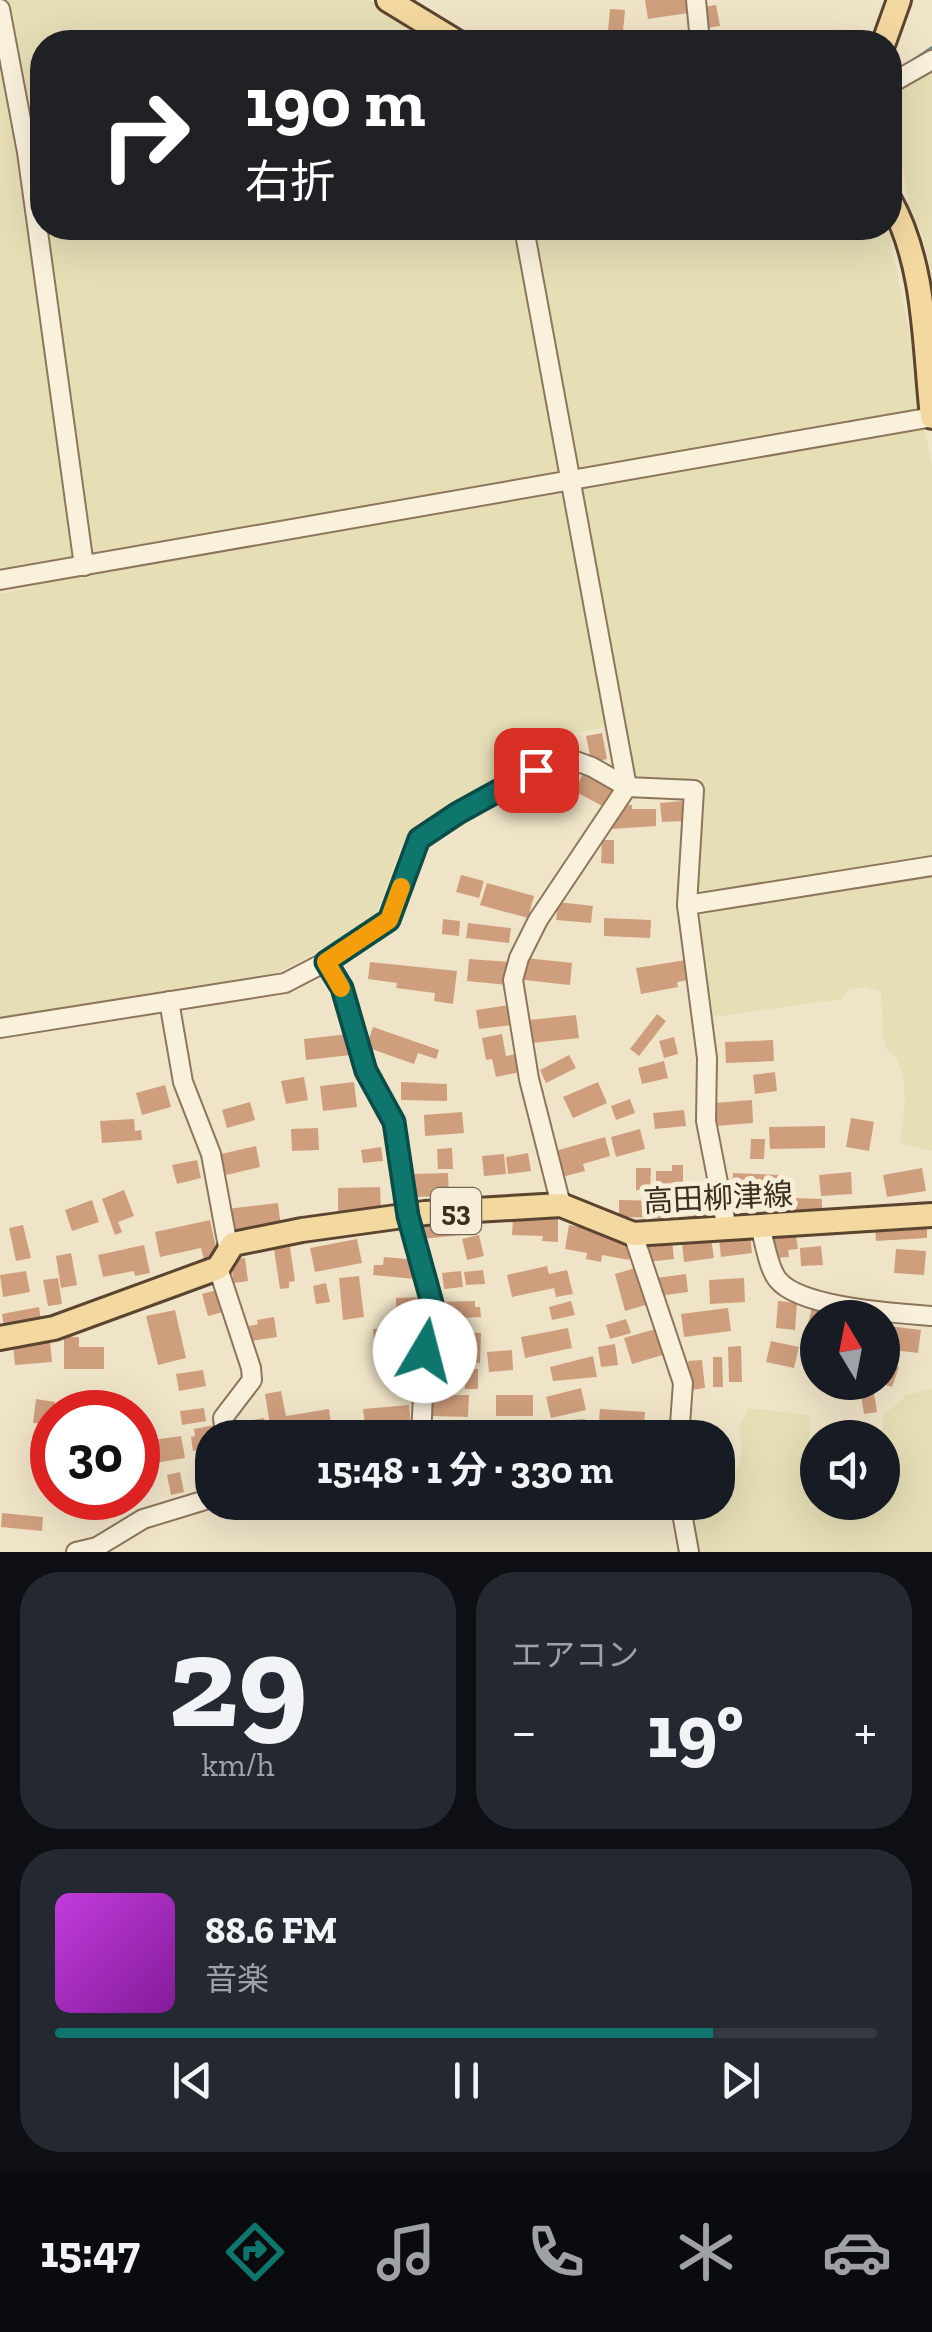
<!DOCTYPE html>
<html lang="ja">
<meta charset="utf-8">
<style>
:root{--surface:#171b24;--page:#242831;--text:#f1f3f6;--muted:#9ea1a6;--line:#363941;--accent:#0f766e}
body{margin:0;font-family:"Zilla Slab","Noto Sans JP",serif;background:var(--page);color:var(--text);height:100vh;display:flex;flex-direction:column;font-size:38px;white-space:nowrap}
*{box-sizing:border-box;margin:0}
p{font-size:32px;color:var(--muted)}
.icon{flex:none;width:55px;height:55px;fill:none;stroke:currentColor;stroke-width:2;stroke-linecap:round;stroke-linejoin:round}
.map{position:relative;height:1552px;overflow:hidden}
.sheet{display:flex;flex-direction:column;gap:20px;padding:20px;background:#0d0f14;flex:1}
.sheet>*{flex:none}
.top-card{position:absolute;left:30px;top:30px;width:872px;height:210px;border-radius:40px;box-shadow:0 10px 40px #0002;background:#202124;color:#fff;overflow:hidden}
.needle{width:65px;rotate:350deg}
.buttons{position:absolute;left:800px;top:1300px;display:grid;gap:20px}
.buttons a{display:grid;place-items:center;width:100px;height:100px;border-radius:50%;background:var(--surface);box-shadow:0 10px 40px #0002;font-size:50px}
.speed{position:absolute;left:30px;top:1390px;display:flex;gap:20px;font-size:50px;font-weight:700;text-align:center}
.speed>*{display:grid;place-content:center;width:130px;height:130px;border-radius:50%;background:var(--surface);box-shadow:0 10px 40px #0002;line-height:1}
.speed .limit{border:15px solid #d22;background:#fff;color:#111}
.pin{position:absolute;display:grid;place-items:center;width:85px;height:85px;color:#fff;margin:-42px;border-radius:20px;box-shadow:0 5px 15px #0006}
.me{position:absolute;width:110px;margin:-55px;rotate:8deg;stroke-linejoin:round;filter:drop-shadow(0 0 8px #0008)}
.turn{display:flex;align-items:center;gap:35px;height:210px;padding:0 50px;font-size:45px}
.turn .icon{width:130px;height:130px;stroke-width:2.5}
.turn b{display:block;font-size:70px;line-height:85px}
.big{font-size:75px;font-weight:700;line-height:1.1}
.sheet .tile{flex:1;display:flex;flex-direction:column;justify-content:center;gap:15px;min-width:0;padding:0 35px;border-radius:40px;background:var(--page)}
.sheet .dial{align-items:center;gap:0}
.dial b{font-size:130px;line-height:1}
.song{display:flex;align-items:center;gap:30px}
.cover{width:120px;height:120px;border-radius:15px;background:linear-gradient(135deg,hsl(290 70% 55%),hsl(290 70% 35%))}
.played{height:10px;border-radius:5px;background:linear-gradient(90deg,var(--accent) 80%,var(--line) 80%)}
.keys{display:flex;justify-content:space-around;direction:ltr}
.heat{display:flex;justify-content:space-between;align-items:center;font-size:55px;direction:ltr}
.sheet .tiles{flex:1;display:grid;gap:20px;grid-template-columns:1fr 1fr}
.tile:last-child{grid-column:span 2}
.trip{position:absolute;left:195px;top:1420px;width:540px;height:100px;border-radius:40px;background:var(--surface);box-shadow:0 10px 40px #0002;font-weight:700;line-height:100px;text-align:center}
.menu{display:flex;height:160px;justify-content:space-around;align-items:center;background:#090b0e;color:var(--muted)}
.menu .icon{width:70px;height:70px}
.menu .selected{color:var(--accent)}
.menu b{font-size:45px;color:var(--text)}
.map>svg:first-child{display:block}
.farmland{fill:#e6deb5}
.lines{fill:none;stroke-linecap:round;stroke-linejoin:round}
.stream{stroke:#6f938a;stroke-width:4}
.building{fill:#cf9f7d}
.minor-casing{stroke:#8d765c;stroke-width:22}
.major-casing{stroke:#5b4430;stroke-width:28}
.minor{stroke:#faf1dc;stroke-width:18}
.major{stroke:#f3d9a0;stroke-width:22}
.route-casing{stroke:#0a4d48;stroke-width:25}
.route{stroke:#0f766e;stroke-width:18}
.slow{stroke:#f59e0b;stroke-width:18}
.labels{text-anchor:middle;stroke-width:10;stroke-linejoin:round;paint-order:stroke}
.shield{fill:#f7eed8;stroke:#756857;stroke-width:2.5}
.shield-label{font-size:28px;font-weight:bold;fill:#3d2e20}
.street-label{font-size:30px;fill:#3d2e20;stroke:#f7eed8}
</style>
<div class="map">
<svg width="932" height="1552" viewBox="0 0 932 1552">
<rect width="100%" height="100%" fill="#f0e4c8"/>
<g class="farmland">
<path d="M0 0H369L427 42H42V228H888L923 403 917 410 0 571Z"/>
<path d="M932 67V278L922 233 911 217 890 94Z"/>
<path d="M924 427 932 465V1151L900 1143 905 1104 904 1080 897 1058 887 1049 883 1035 881 992 865 987 848 989 842 999 713 1017 696 892 702 778 634 782 623 724 568 734 564 744 418 823 401 847 373 922 277 973 0 1023V594L35 587 36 579Z"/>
<path d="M932 1389V1552H696L686 1503 718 1502V1476L738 1469 742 1445 739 1427 748 1408 809 1415 811 1453 817 1466 818 1502H882L883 1416 907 1395Z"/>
</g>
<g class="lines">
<path class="stream" d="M906 66 932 48"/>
</g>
<g class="building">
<path d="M645 0H686L688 13 648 19Z"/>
<path d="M716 5 720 26 707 28 704 7Z"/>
<path d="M610 9 625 10 622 42 607 41Z"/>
<path d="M602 733 607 759 599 761 590 755 586 736Z"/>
<path d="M583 774 617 792 608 809 574 791Z"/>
<path d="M682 801 684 821 662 822 660 803Z"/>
<path d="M620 805H632V809H656V826L611 829V818Z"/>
<path d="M602 840H614V864L601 863Z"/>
<path d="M461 875 484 881 479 898 456 892Z"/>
<path d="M487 883 534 896 528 918 480 905Z"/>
<path d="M558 902 593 906 591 923 556 920Z"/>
<path d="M604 918 651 920 650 938 604 936Z"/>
<path d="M443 919 460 921 459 936 442 934Z"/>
<path d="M468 923 511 928 509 943 466 938Z"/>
<path d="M526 958 572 963 570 985 524 980Z"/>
<path d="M469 959 510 962 508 985 467 981Z"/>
<path d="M686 960 689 980 677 982 678 987 641 994 636 968Z"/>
<path d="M370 962 457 971 453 1004 434 1001 435 993 396 988 397 983 368 979Z"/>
<path d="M510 1005 513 1025 479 1029 476 1010Z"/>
<path d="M657 1014 666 1021 639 1056 630 1049Z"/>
<path d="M576 1015 579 1038 532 1043 529 1020Z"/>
<path d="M373 1027 439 1050 436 1059 418 1053 414 1064 366 1047Z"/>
<path d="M349 1034 351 1055 306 1060 304 1039Z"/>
<path d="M502 1034 506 1056 516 1054 520 1072 496 1077 492 1059 486 1060 482 1038Z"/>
<path d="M674 1037 678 1054 664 1058 659 1041Z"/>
<path d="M773 1040 774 1061 726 1063 725 1042Z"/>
<path d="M569 1055 576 1068 546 1083 540 1070Z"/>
<path d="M664 1061 668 1078 642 1084 638 1068Z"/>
<path d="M775 1072 777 1091 755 1094 753 1075Z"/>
<path d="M304 1077 308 1100 286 1104 281 1081Z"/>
<path d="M354 1082 357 1107 323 1111 320 1086Z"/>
<path d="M401 1082 447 1084V1101L401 1100Z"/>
<path d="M598 1082 607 1103 573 1118 563 1097Z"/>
<path d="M165 1085 171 1107 142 1115 136 1093Z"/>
<path d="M630 1099 635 1113 616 1120 611 1106Z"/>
<path d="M752 1100 753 1123 716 1126 714 1103Z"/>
<path d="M250 1102 255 1120 227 1128 222 1110Z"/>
<path d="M684 1110 686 1126 655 1129 653 1113Z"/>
<path d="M462 1112 464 1133 425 1136 424 1115Z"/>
<path d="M851 1118 874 1122 869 1151 846 1147Z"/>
<path d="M134 1119 135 1131 141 1130 142 1140 102 1143 100 1121Z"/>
<path d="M825 1126V1148L770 1149 769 1127Z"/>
<path d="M318 1128 319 1150 292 1151 291 1129Z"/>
<path d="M640 1129 645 1149 616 1157 611 1137Z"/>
<path d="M605 1137 610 1156 583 1164 585 1171 562 1177 555 1151Z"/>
<path d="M751 1139H765L764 1159H750Z"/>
<path d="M256 1146 260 1167 226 1175 221 1154Z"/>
<path d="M381 1147 383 1161 363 1163 361 1150Z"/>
<path d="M452 1148 453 1169H438L437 1149Z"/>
<path d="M528 1153 531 1171 508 1174 506 1157Z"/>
<path d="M504 1154 506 1174 484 1176 482 1156Z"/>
<path d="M197 1160 201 1178 177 1184 172 1165Z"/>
<path d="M672 1165H683V1188L656 1187V1171H672Z"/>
<path d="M636 1168H651L650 1190H636Z"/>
<path d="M922 1168 926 1191 887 1197 883 1175Z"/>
<path d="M851 1172 852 1194 821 1196 819 1175Z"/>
<path d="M448 1173 449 1196 412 1197V1174Z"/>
<path d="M733 1173 781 1175 780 1193 732 1192Z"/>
<path d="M380 1187 381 1211 354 1209V1220H338V1188Z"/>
<path d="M124 1190 134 1216 118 1222 122 1232 115 1235 102 1199Z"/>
<path d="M708 1198 717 1226 691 1229 689 1216H694L692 1200Z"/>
<path d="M796 1198 822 1199V1218L796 1217Z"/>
<path d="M92 1200 99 1222 72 1231 65 1210Z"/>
<path d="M619 1200 672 1201V1218L619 1217Z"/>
<path d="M278 1203 281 1227 231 1237 227 1209Z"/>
<path d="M513 1217 558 1218V1242L542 1241 543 1236 512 1235Z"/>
<path d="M420 1218 461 1219 462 1235 421 1239Z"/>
<path d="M210 1220 219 1261 205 1264 201 1248 160 1257 155 1232Z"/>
<path d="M927 1224V1238L876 1241 875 1226Z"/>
<path d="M23 1225 31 1258 16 1261 9 1228Z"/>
<path d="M569 1225 606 1232V1238L632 1242 629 1260 602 1255 601 1262 586 1259 587 1253 565 1249Z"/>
<path d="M479 1235 484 1256 467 1260 462 1239Z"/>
<path d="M750 1235 752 1253 721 1257 719 1239Z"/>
<path d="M796 1236 798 1249 788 1250 789 1257 776 1258 774 1238Z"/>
<path d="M711 1238 714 1258 684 1262 682 1242Z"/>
<path d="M357 1239 362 1263 315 1272 310 1248Z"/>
<path d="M672 1240 674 1259 647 1262 645 1243Z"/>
<path d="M144 1245 150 1273 135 1276 134 1271 103 1277 98 1255Z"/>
<path d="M821 1246 823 1265 801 1266 800 1248Z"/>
<path d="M290 1247 295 1281 289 1282V1288L280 1289 274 1249Z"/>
<path d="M896 1249 926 1251 924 1275 894 1273Z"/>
<path d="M71 1253 77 1285 61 1288 56 1256Z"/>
<path d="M384 1257 417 1260 415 1279 373 1275 374 1265H383Z"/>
<path d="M245 1258 248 1281 234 1283 230 1260Z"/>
<path d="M547 1266 549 1274 567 1270 573 1294 556 1297 554 1288 512 1297 507 1275Z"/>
<path d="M639 1267 649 1304 625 1311 615 1274Z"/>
<path d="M483 1270 485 1284 466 1285 464 1272Z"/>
<path d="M26 1271 30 1292 3 1297 0 1275Z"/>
<path d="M461 1271 463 1287 444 1289 442 1273Z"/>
<path d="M686 1274 688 1292 658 1296 656 1278Z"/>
<path d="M359 1276 364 1317 343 1320 339 1278Z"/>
<path d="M58 1278 62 1304 48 1306 43 1280Z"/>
<path d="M744 1278 745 1302 710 1304 709 1280Z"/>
<path d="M326 1283 330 1302 316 1304 313 1286Z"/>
<path d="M221 1289 227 1311 208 1316 202 1294Z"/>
<path d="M425 1297 426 1320H396V1298Z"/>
<path d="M475 1301V1307H480L481 1317 439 1319 438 1302Z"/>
<path d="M571 1301 575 1315 552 1320 549 1307Z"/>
<path d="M778 1301 797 1303 795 1330 776 1328Z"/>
<path d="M39 1307 42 1326 5 1332 2 1314Z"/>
<path d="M812 1307 852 1316V1318H818V1326L808 1324Z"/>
<path d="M728 1308 731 1331 684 1337 681 1314Z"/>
<path d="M175 1310 186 1358 158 1365 146 1316Z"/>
<path d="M274 1317 277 1337 251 1341 249 1326 258 1324 257 1320Z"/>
<path d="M626 1319 631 1333 610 1339 606 1325Z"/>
<path d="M889 1326 921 1330 918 1353 886 1349Z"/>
<path d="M401 1327V1336H408L409 1350 375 1353 373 1329Z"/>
<path d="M568 1328 572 1348 525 1358 521 1337Z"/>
<path d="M659 1328 666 1354 632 1364 624 1338Z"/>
<path d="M467 1330 471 1347 439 1353 436 1336Z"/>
<path d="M473 1333H481L480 1363 466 1362 467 1351 473 1352Z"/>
<path d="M64 1337H79V1347H104V1369H64Z"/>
<path d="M771 1341 799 1347 794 1368 766 1362Z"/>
<path d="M50 1342 52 1362 15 1365 13 1346Z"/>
<path d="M615 1344 618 1365 601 1367 598 1347Z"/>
<path d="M741 1346 742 1382H729L728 1347Z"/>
<path d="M512 1350 513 1370 489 1372 487 1352Z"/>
<path d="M593 1356 597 1377 553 1381 550 1367Z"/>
<path d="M713 1357H722L723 1387H713Z"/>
<path d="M702 1360 705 1388 691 1390 688 1361Z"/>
<path d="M882 1361 899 1367 892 1387 882 1384Z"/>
<path d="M464 1369H478V1389H465Z"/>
<path d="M203 1370 206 1386 179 1391 176 1374Z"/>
<path d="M581 1388 586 1410 551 1418 546 1397Z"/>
<path d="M281 1391 286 1416 329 1409 331 1423 319 1425 321 1437 272 1438 265 1394Z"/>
<path d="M874 1393 877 1412 864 1414 861 1396Z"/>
<path d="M433 1395H469L468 1417 433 1416Z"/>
<rect x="496" y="1395" width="37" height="21"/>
<path d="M36 1399 55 1402 52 1425 33 1423Z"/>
<path d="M409 1405 411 1427 366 1432 363 1409Z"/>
<path d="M204 1408 206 1421 182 1425 180 1411Z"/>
<path d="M600 1409 645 1412 643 1437 598 1433Z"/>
<path d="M264 1418 268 1438H233L230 1424Z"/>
<path d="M585 1419 587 1438H573L571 1420Z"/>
<path d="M215 1425 217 1438H212V1448L193 1451 191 1437 195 1436 194 1429Z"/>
<path d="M181 1436 185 1458 143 1465 139 1442Z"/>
<path d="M180 1472 184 1492 171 1495 167 1475Z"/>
<path d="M2 1513 43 1517 42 1531 1 1527Z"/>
</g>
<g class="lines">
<g class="minor-casing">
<g id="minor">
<path d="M696 0 700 42"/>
<path d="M0 9 27 152 84 566"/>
<path d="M890 84 932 60"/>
<path d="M524 228 627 787 538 920 519 958 513 980 529 1079 561 1205"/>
<path d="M0 580 932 417"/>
<path d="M687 905 932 866"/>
<path d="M326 962 342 989 366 1071 394 1123 408 1216 432 1303 425 1351 421 1438"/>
<path d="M169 1001 183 1082 211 1154 229 1252"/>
<path d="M0 1028 285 983 339 955 389 920 419 839 457 813 562 756 592 767 627 787 694 790 687 905 707 1058 706 1121 727 1229"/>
<path d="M760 1227C765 1242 768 1268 778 1280 801 1308 896 1313 932 1316"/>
<path d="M633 1234 683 1383 679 1438"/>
<path d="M218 1268 251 1368 252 1380 223 1418 226 1438"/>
<path d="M680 1502 689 1552"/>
<path d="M76 1552 97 1547 143 1519 212 1498"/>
</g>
</g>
<g class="major-casing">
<g id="major">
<path d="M388 0 457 42"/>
<path d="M884 42 899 0"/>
<path d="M890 200C926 265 924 344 932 417"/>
<path d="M0 1338 54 1328 218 1268 233 1244 302 1230 425 1213 561 1205 633 1234 932 1215"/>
</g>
</g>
<use href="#minor" class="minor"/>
<use href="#major" class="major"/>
</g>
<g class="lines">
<g class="route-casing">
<path id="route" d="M425 1351 432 1303 408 1216 394 1122 366 1071 342 988 326 962 389 920 419 839 458 813 536 770"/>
</g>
<use href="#route" class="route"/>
<path class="slow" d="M341 988 326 962 389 920 401 887"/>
</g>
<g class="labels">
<rect class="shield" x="431" y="1188" width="50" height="46" rx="8"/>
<g class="shield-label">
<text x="456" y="1221">53</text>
</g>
<g class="street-label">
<text transform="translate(718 1198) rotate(-3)" y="10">高田柳津線</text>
</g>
</g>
</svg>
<div class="buttons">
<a><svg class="needle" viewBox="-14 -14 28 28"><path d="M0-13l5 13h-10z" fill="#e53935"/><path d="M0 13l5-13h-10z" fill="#9ea1a6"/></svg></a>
<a><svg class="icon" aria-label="sound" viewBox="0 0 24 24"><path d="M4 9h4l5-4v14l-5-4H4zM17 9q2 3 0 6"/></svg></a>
</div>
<div class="speed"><div class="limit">30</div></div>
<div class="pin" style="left:536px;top:770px;background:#d93025"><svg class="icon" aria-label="arrive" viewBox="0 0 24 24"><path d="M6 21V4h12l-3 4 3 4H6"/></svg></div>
<svg class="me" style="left:425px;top:1351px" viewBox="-20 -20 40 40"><circle r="19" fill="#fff"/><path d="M0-13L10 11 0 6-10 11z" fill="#0f766e"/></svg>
<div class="trip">15:48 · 1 分 · 330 m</div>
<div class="top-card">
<div class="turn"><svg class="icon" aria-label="right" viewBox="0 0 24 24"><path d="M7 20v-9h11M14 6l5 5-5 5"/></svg><div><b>190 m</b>右折</div></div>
</div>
</div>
<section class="sheet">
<div class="tiles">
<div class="tile dial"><b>29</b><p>km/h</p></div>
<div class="tile"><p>エアコン</p>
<div class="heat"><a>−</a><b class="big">19°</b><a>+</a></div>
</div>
<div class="tile">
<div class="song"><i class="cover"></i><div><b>88.6 FM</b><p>音楽</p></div></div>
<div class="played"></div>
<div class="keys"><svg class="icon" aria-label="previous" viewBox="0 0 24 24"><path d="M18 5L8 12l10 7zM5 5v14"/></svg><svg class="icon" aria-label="pause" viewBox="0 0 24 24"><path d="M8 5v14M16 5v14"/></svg><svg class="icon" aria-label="next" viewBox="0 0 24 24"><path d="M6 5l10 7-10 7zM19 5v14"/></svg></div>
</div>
</div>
</section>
<nav class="menu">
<b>15:47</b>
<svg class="icon selected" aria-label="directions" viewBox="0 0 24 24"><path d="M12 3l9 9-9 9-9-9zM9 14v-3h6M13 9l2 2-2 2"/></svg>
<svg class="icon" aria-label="music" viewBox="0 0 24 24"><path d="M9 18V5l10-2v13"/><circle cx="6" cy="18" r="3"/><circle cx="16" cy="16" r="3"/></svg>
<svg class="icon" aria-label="phone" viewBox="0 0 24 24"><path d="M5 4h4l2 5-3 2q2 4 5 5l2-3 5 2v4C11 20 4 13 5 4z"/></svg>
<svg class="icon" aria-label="climate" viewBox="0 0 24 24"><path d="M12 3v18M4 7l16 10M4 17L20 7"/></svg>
<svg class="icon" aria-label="car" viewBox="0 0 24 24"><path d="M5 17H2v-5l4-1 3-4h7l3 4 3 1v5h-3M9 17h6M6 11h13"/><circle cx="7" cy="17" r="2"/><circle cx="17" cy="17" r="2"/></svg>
</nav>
